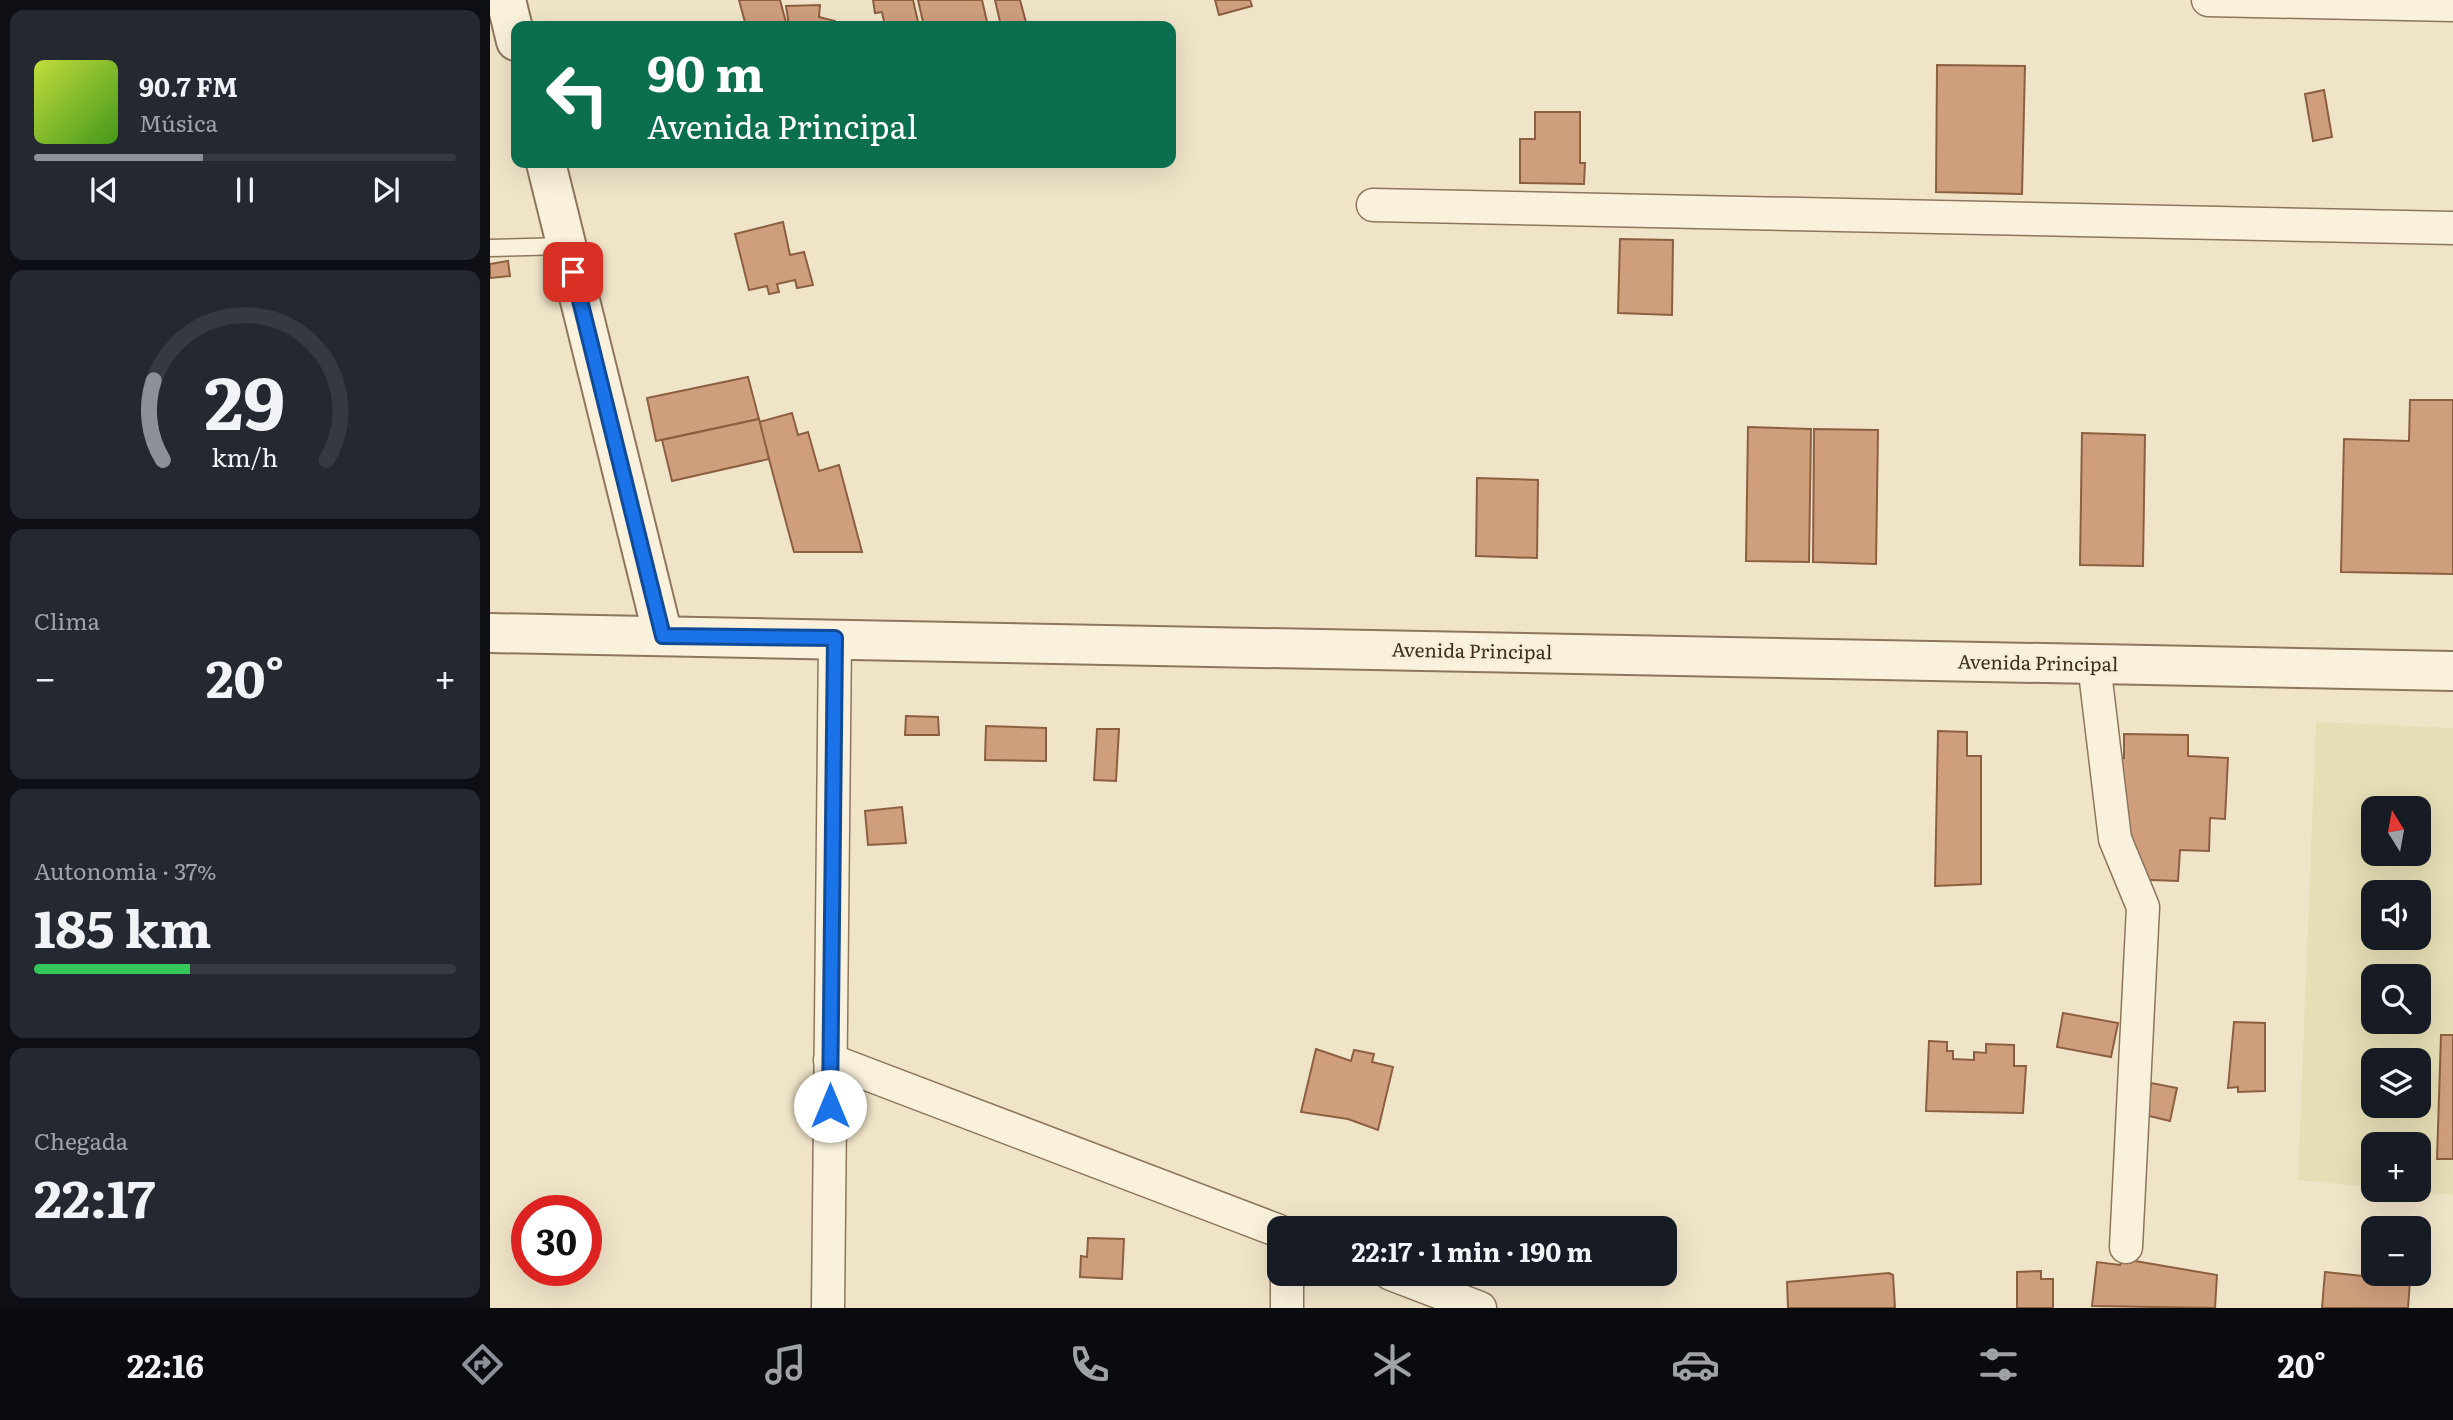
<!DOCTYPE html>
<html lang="pt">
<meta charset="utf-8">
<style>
:root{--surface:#171b24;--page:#242831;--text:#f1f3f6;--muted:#9ea1a6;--line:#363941;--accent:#8c9099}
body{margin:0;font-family:Literata,serif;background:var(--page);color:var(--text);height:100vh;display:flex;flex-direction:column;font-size:26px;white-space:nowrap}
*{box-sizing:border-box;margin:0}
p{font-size:23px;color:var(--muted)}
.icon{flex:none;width:38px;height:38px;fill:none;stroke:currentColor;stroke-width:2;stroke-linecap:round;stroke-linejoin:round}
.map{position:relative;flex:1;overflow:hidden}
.side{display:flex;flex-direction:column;gap:10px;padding:10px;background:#0d0f14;width:490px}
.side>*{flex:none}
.top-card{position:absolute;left:21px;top:21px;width:665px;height:147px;border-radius:14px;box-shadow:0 7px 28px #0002;background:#0b6e4f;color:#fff;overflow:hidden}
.needle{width:46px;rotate:349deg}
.fabs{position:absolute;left:1871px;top:796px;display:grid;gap:14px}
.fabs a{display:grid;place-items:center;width:70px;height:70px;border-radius:14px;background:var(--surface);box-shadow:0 7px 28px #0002;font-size:35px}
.speed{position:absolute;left:21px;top:1195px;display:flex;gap:14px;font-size:35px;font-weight:700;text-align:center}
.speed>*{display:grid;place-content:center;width:91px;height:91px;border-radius:50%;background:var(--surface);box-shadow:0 7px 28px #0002;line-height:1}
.speed .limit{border:10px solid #d22;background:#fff;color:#111}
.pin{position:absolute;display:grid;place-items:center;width:60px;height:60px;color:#fff;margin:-30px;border-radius:14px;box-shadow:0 4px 10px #0006}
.me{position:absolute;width:77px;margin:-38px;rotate:0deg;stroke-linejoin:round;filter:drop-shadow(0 0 5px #0008)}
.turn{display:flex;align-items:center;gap:24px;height:147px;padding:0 21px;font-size:32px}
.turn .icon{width:91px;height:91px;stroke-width:2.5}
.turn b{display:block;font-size:49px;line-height:60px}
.big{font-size:52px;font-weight:700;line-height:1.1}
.side .card{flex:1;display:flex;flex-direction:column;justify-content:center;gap:10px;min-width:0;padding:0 24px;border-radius:14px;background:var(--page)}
.side .dial{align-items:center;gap:0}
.dial svg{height:182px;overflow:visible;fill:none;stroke:var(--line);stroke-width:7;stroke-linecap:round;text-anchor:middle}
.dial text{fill:var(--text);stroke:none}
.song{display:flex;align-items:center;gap:21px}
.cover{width:84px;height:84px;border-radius:10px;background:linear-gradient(135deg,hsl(70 70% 55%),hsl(100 70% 35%))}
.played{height:7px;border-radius:4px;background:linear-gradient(90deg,var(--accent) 40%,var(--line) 40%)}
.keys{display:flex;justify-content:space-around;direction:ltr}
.heat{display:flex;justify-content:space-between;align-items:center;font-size:38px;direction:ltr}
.charge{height:10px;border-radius:5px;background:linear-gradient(90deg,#34c759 37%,var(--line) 0)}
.trip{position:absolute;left:777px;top:1216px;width:410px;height:70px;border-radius:14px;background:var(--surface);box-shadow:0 7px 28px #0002;font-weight:700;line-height:70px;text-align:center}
.tabs{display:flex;height:112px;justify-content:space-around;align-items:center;background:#090b0e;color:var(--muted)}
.tabs .icon{width:49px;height:49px}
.tabs .active{color:var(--accent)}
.tabs b{font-size:32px;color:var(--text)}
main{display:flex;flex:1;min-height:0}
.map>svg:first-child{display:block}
.farmland{fill:#e6deb5;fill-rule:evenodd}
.building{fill:#cf9f7d;stroke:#8d5f41;stroke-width:2}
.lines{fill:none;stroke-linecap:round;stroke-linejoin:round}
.service-casing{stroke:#8d765c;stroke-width:19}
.minor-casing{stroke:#8d765c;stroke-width:35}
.tertiary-casing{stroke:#8d765c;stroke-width:42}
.service{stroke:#faf1dc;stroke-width:16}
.minor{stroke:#faf1dc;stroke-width:32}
.tertiary{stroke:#faf1dc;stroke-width:38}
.route-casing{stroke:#114b97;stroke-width:18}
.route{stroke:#1a73e8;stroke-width:12}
.labels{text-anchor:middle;stroke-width:5;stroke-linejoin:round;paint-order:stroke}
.street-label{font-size:19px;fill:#3d2e20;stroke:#f7eed8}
</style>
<main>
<section class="side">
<div class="card">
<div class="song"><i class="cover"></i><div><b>90.7 FM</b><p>Música</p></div></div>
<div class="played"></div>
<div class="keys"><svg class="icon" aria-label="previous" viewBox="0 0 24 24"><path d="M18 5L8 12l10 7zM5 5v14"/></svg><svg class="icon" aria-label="pause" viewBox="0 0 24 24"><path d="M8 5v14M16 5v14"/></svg><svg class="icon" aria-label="next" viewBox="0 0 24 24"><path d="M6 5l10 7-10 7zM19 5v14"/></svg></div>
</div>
<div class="card dial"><svg viewBox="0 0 100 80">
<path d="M14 69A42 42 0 1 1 86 69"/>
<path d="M14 69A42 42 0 0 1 10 34" stroke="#8c9099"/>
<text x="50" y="56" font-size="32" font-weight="700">29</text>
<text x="50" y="72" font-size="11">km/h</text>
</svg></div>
<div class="card"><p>Clima</p>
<div class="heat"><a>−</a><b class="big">20°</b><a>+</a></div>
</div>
<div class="card"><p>Autonomia · 37%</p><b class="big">185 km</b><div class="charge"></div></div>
<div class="card"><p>Chegada</p><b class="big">22:17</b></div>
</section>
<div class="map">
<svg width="1963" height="1308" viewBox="0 0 1963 1308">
<rect width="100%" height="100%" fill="#f0e4c8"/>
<path class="farmland" d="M1826 722 1963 728V1195L1911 1190H1928V1144H1883V1187L1808 1180ZM1883 808H1928V854H1883ZM1883 892H1928V938H1883ZM1883 976H1928V1022H1883ZM1883 1060H1928V1106H1883Z"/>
<g class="building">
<path d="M249 0H290L297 26H256Z"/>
<path d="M383 0H423L429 26H395L392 12 385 13Z"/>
<path d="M428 0H492L498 26H434Z"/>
<path d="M505 0H530L537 26H511Z"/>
<path d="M725 0H760L762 6 729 15Z"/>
<path d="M330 5 329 17 345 21 346 26H299L296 6Z"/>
<path d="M1447 65 1535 66 1532 194 1446 192Z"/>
<path d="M1834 90 1842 137 1823 141 1815 94Z"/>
<path d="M1045 112H1090V163H1095L1094 184 1030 183V139H1045Z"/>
<path d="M293 222 300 255 314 252 323 285 307 288 305 280 287 284 289 292 279 294 277 286 259 290 245 234Z"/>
<path d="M1130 239 1183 240 1182 315 1128 313Z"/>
<path d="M18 261 20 276 0 278V264Z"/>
<path d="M258 377 269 419 166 441 157 398Z"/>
<path d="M1920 400H1963V574L1851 572 1854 439 1919 441Z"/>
<path d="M302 413 308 435 318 432 329 471 349 465 372 552H304L269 422Z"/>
<path d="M269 419 279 459 182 481 172 440Z"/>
<path d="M1258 427 1321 429 1319 562 1256 561Z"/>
<path d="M1324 429 1388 430 1386 564 1323 562Z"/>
<path d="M1592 433 1655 435 1653 566 1590 565Z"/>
<path d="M987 478 1048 480 1047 558 986 556Z"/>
<path d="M416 716 448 717 449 735H415Z"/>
<path d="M496 726 556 728V761L495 760Z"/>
<path d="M607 729H629L626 781 604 780Z"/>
<path d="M1448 731 1477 732V756H1491V884L1445 886Z"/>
<path d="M1634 734 1698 735V756L1738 758 1735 819 1720 818 1719 851 1690 850 1688 881 1634 879 1630 758H1634Z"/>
<path d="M412 807 416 843 378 845 375 811Z"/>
<path d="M1573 1013 1628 1023 1621 1057 1567 1047Z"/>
<path d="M1744 1022 1775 1023V1091L1748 1092V1087L1738 1088Z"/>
<path d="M1951 1035H1963V1159H1947Z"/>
<path d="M1439 1041 1457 1042V1051H1463V1059L1484 1060V1052L1496 1053V1044L1524 1045V1066H1536L1533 1113 1436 1111Z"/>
<path d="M826 1049 861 1061 864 1050 884 1054 882 1062 903 1067 888 1130 858 1119 811 1112Z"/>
<path d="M1661 1083 1687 1088 1680 1121 1655 1115Z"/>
<path d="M598 1238 634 1239 632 1279 590 1277 591 1256 597 1257Z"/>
<path d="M1633 1259 1727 1275 1725 1308 1602 1306 1607 1262 1630 1265Z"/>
<path d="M1551 1271V1279H1563V1308H1527V1272Z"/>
<path d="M1835 1272 1920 1281 1918 1308H1832Z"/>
<path d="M1399 1273 1403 1275 1405 1308H1298L1297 1282Z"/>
</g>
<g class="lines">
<g class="service-casing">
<path id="service" d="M0 248 77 246"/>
</g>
<g class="minor-casing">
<g id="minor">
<path d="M1718 0 1963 5"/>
<path d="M883 205 1963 228"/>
<path d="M1604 664 1625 839 1653 907 1636 1247"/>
<path d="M340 1060 789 1231"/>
<path d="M901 1274 990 1308"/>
<path d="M338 1308 345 638"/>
<path d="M797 1308V1274"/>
</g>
</g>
<g class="tertiary-casing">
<g id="tertiary">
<path d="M16 0 26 41"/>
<path d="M56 163 173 636"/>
<path d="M0 633 1963 671"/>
</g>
</g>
<use href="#service" class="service"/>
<use href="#minor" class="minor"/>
<use href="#tertiary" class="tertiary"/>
</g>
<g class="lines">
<g class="route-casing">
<path id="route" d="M83 272 173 636 345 638 340 1106"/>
</g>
<use href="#route" class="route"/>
</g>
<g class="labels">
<g class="street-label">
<text transform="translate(982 651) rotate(1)" y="7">Avenida Principal</text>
<text transform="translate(1548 663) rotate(1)" y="7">Avenida Principal</text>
</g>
</g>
</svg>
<div class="fabs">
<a><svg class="needle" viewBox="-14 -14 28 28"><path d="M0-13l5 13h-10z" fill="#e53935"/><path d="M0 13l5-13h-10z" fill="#9ea1a6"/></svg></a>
<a><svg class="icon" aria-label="sound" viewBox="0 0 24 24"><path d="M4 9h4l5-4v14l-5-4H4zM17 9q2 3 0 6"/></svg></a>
<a><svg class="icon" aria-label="search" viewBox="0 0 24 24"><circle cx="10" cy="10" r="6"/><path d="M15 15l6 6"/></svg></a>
<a><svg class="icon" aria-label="layers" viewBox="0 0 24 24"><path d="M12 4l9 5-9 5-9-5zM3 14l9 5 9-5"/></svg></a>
<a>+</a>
<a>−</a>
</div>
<div class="speed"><div class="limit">30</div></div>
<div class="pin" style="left:83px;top:272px;background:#d93025"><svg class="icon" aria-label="arrive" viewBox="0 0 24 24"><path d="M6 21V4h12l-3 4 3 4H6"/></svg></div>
<svg class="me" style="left:340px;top:1106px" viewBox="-20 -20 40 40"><circle r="19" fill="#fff"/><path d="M0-13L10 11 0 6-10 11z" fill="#1a73e8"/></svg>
<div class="trip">22:17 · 1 min · 190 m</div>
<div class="top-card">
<div class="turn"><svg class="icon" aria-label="left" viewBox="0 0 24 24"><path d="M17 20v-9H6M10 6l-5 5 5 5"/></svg><div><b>90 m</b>Avenida Principal</div></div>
</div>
</div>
</main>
<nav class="tabs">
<b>22:16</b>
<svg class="icon active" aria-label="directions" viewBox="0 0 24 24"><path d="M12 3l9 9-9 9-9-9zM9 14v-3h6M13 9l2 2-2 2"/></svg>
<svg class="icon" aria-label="music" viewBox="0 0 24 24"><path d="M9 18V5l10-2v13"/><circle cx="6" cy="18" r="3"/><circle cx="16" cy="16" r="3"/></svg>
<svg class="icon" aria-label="phone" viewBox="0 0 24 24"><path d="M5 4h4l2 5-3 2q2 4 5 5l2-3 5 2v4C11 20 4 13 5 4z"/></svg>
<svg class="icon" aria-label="climate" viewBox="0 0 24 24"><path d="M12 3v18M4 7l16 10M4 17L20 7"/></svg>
<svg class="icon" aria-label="car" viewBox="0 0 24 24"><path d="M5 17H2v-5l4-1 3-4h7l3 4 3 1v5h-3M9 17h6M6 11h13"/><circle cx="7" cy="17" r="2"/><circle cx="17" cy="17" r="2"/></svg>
<svg class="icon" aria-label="filters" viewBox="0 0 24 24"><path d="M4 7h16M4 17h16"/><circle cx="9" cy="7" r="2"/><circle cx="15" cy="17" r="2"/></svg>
<b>20°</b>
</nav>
